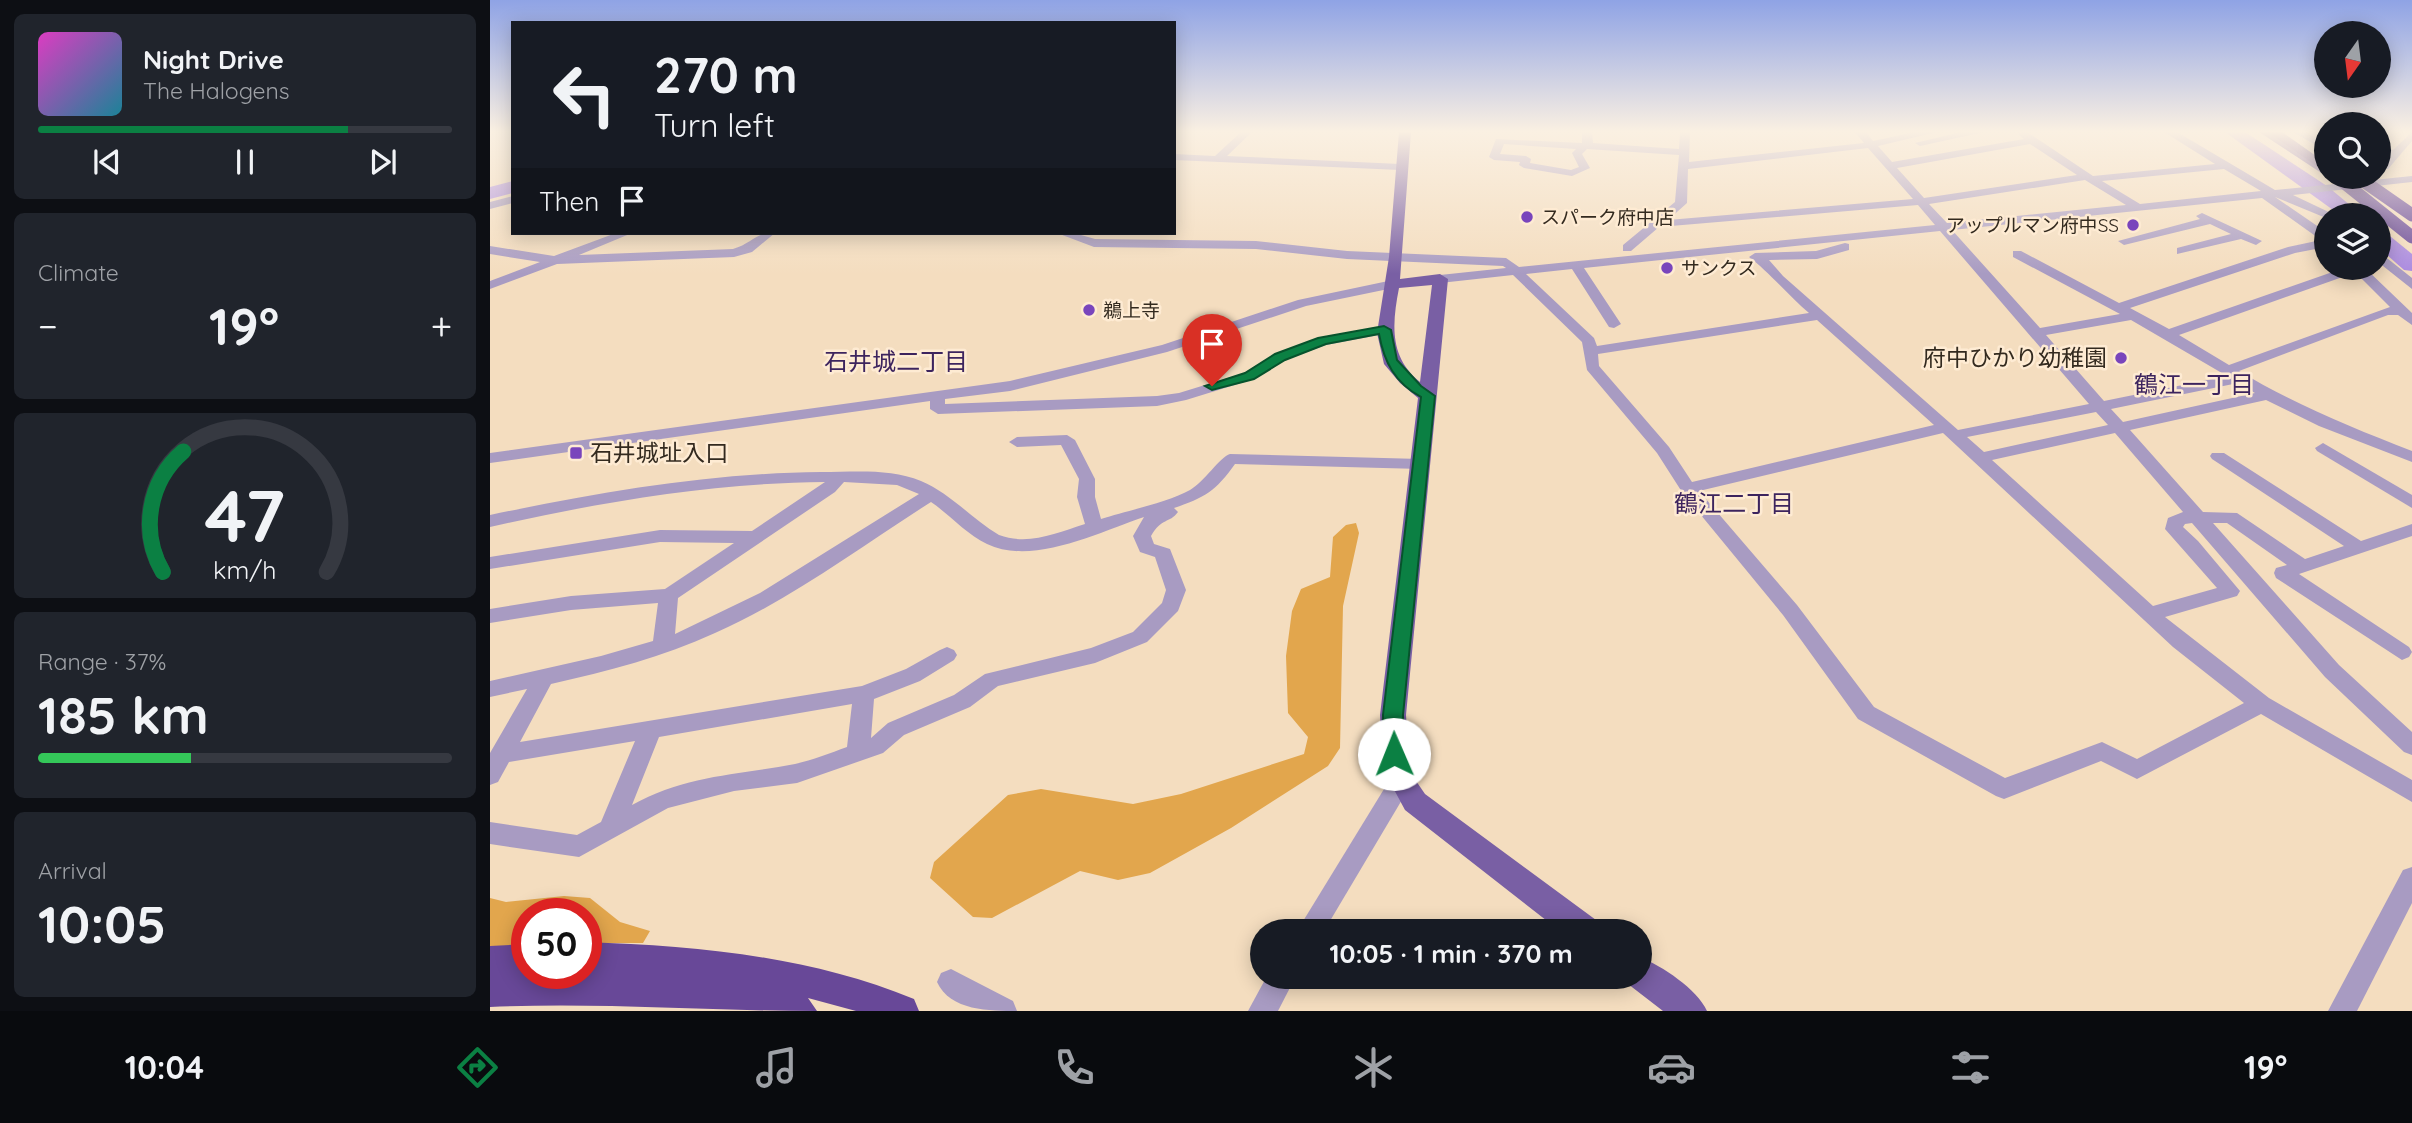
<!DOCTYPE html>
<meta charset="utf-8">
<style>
:root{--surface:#171b24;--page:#20242c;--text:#f1f3f6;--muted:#9ea1a6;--line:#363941;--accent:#0b8043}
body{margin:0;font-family:Quicksand,"Noto Sans JP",sans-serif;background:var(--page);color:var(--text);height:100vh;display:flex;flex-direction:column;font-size:26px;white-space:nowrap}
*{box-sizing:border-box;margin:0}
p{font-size:23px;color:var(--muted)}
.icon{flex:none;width:38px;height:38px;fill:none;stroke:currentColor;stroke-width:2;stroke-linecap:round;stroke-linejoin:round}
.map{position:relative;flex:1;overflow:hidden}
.side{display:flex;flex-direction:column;gap:14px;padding:14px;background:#0d0f14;width:490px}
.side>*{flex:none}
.hud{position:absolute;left:21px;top:21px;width:665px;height:214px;border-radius:0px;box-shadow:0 4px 18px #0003;background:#171b24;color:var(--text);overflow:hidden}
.needle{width:46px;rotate:194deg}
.tools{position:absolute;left:1824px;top:21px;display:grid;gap:14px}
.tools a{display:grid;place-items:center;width:77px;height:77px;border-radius:50%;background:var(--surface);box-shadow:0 4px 18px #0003;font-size:35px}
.speed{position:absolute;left:21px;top:898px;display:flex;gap:14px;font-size:35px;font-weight:700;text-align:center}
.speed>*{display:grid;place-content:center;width:91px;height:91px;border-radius:50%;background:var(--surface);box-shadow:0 4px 18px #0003;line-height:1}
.speed .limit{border:10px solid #d22;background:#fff;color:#111}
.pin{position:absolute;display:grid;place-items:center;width:60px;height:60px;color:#fff;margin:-72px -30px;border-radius:50% 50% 50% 0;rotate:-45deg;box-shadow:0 0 7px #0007}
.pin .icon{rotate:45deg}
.me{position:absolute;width:77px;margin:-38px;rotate:359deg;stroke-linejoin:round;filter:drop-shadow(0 0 5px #0008)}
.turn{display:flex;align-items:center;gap:24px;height:147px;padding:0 28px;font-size:32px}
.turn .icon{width:91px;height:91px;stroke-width:2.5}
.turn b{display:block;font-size:49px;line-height:60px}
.then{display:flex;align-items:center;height:66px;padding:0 28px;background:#0003;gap:14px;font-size:26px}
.big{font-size:52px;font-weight:700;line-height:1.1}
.side .widget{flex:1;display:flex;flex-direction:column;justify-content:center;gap:10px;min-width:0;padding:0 24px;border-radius:10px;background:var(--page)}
.side .dial{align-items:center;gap:0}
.dial svg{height:182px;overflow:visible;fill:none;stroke:var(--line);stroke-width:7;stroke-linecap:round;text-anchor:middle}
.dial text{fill:var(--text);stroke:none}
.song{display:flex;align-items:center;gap:21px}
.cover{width:84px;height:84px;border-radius:10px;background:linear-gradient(135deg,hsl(310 70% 55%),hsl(190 70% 35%))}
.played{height:7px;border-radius:4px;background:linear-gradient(90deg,var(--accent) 75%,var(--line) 75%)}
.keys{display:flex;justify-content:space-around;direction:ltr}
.heat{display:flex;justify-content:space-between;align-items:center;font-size:38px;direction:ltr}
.charge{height:10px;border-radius:5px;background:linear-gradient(90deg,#34c759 37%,var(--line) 0)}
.trip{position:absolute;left:760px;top:919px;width:402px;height:70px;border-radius:35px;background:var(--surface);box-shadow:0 4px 18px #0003;font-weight:700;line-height:70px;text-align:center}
.dock{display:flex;height:112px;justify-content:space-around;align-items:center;background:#090b0e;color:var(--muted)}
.dock .icon{width:49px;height:49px}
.dock .current{color:var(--accent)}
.dock b{font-size:32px;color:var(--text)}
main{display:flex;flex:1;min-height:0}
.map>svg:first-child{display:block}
.green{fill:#e2a64d}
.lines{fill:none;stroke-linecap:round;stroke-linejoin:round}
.river{fill:#aa8ae0;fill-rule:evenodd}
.minor{fill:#a89bc2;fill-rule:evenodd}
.major{fill:#795fa4;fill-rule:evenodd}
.highway{fill:#684898;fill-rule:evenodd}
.highway-bridge{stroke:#684898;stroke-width:13}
.route{fill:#0b8043;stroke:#07532c;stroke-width:2}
.poi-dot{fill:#7945bc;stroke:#feebd3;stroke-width:2.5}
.labels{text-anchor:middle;stroke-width:5;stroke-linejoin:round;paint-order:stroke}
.far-poi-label{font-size:19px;fill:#332a1f;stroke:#feebd3;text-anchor:start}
.poi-label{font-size:23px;fill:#332a1f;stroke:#feebd3;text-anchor:end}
.neighbourhood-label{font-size:24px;fill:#3d245e;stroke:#feebd3}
</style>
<main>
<section class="side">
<div class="widget">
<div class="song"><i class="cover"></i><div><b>Night Drive</b><p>The Halogens</p></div></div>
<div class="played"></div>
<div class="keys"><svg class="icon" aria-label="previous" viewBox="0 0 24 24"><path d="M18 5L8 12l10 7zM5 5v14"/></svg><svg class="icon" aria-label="pause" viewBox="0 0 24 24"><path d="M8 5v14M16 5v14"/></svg><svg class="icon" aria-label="next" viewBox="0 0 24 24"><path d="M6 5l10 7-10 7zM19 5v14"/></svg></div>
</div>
<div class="widget"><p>Climate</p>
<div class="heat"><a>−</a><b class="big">19°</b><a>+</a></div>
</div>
<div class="widget dial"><svg viewBox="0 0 100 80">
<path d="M14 69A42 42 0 1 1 86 69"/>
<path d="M14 69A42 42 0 0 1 23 16" stroke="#0b8043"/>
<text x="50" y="56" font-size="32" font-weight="700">47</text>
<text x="50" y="72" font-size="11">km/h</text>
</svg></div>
<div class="widget"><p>Range · 37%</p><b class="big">185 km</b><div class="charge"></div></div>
<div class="widget"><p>Arrival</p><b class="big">10:05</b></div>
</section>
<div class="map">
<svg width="1922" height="1011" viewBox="0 0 1922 1011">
<rect width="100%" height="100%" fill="#f4ddbf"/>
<g class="green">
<path d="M866 523 869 533 853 606 850 748 838 766 741 828 660 873 628 880 590 871 502 918 483 917 440 878 444 862 518 795 551 789 643 804 691 794 814 754 818 737 798 713 796 656 802 611 811 589 840 577 843 537 856 525Z"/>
<path d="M74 896 100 898 130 922 160 931 153 943H96V914H37V945L0 948V898L16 902Z"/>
</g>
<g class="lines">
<g class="river">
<path d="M1735 132H1755L1837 186 1872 215H1850Z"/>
<path d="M23 181V193L0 199V187Z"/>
<path d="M1888 230 1895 232 1922 254V271L1914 270 1888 247Z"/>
</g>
<g class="minor">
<path d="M751 132H762L737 156 910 164 915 167 910 170 684 160V154L725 156Z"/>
<path d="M1092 132H1102L1103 143 1189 149 1190 132H1200L1199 162 1374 143 1365 132H1376L1383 141 1425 132H1447L1388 146 1402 162 1534 139 1528 134 1537 132 1603 176 1725 164 1674 132H1687L1785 190 1922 176V182L1803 195 1845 215H1836V218L1785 197 1836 232V247L1805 253 1640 308 1679 329 1854 268H1875L1922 313V325L1908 315H1898L1749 371C1804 404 1862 428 1922 451V462L1829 426 1776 400 1640 430 1713 512 1747 513 1815 559 1854 546 1722 459 1720 456 1722 453H1734L1871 541 1922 524V536L1809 574 1919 647 1922 652 1919 657 1912 660 1786 578 1784 573 1786 568 1797 565 1737 523H1723L1849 665 1922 732V755L1914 752 1835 677 1702 523 1695 524 1693 527 1708 541 1750 591 1747 596 1675 617 1779 698 1922 780V802L1771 714 1647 779 1611 761 1514 799 1506 796 1368 719 1293 615 1192 492 1167 453 1097 370 1092 342 1023 275 950 283 944 279 950 275 1016 268 1013 266 857 259 766 249 604 247 567 233H584L605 239 766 241 857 251 1016 258 1029 267 1445 225 1428 205 1169 227 1141 251H1133V245L1185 202 1189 155 1097 149 1092 154 1100 168 1082 176 1034 168 1029 165 1030 162 1004 160 999 157 1006 139 1092 143ZM1014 144 1086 149 1082 153 1089 167 1081 170 1040 163 1041 159 1036 156 1010 154ZM1540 144 1587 175 1434 198 1407 168ZM1378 148 1423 199 1178 220 1197 203 1198 169ZM1734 169 1771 191 1650 204 1612 181ZM1595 180 1636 205 1457 223 1439 204ZM1772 198 1831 240 1798 247 1629 303 1531 251H1523V257L1630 314 1550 328 1462 230ZM1450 231 1599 404 1468 430 1293 276 1279 260 1327 259 1359 250V244L1355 243 1326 251 1265 253 1259 257C1278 271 1299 296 1319 313L1107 346 1104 338 1036 274 1082 269 1119 327 1124 328 1131 324 1094 268ZM1861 274H1867L1900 307 1739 365 1689 335ZM1327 320 1444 425 1202 482 1179 447 1109 366 1108 354ZM1641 320 1737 376 1614 401 1556 335ZM1748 383 1765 393 1633 422 1621 409ZM1606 412 1618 425 1494 452 1477 437ZM1453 433 1683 647 1754 703 1647 759 1612 742 1515 778 1384 707 1307 605 1209 491ZM1625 433 1693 512 1678 518 1675 529 1727 588 1663 606 1502 460Z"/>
<path d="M1471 132H1494L1430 146 1425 143Z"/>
<path d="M1803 132H1816L1836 144V151Z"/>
<path d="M1922 132V141L1898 169H1888V162L1892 163 1899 155 1888 152V145L1903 150Z"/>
<path d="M23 196V203L0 209V202Z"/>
<path d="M1712 213 1772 241 1766 245 1751 239 1687 254V248L1741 234 1720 224 1634 245 1628 241 1710 219 1706 216Z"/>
<path d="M126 233H142L89 255 243 249C261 244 266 232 285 233L262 252 244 257 67 264 0 289V281L50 262 0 254V246L64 256Z"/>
<path d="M1888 251 1922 278V289L1888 262Z"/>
<path d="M903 280 909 284 908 287 816 306 677 352 520 391 455 399V404L667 396 689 393 754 373 785 354 828 338 894 326 901 330 894 334 836 345 795 360 764 379 696 400 667 406 448 414 440 409V401L0 463V453L520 381 672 345 808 300Z"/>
<path d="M577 435 585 440 605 479V497L611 519C636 511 679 502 700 490 714 482 730 457 740 454L931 459 939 464 931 469 745 464C726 491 714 498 684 508L688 512C679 524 672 517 661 536L664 544 680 549 696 590 688 611 657 642 605 663 508 686 480 707 414 735 393 753 307 783 244 791 178 808 89 857 0 844V822L87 835 111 822 145 741 19 762 8 782 0 785V753L37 689 0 697V681L111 656 163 641 168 603 81 610 0 623V609L81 596 175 589 244 543 170 542 0 569V557L170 530 262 531 335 482C221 483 111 502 0 527V515C110 492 219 473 331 472 364 472 400 468 431 481 460 493 482 519 509 535 539 546 566 533 595 524L587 497 589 479 571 445 527 447 519 442 527 437ZM354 482 407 485 429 494 270 593 185 634 188 598 345 492ZM441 502C460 515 476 534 497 544 543 566 609 532 654 517L643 536 650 552 665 557 676 590 672 603 643 632 601 648 495 674 464 695 398 723 381 738 384 699 430 681 464 660 467 655 464 650 457 647 450 650 416 669 372 686 30 742 61 684C118 671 173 657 225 633 302 599 370 547 441 502ZM362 704 357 747C340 753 323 760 305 764 247 775 196 775 142 805L169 737Z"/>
<path d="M1833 443 1922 495V508L1827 451 1825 448Z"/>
<path d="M910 773 918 776 922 783 834 931H807L902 776Z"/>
<path d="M1922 867V903L1867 1011H1838L1913 870Z"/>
<path d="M461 969 523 1001 527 1011C500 1011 460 1011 447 982L451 973Z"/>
<path d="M777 976H806L788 1011H758Z"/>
</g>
<g class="major">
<path d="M909 132H921L910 279 950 274 958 279 916 715 919 761 924 778 935 794 1106 920 1111 931H1070L915 810 894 771 890 715 928 398 910 383 894 364 887 333 899 257ZM942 285 930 382C899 357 902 324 909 288Z"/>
<path d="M1769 132H1784L1836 166V176Z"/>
<path d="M1150 957C1172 966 1207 989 1217 1011H1173L1138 984 1135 976H1150Z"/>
</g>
<g class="highway">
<path d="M1778 132H1792L1836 163V173Z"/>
<path d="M96 942C208 946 319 956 424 999L429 1011H366L318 998 327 1011C217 1011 109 1002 0 1007V946L37 944V973H96Z"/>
</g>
<g class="highway-bridge">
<path d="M1847 177 1922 237"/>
<path d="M1869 178 1922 215"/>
</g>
</g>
<linearGradient id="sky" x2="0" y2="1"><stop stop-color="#8fa3e5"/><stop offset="0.48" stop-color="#faf0e2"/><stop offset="1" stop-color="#faf0e2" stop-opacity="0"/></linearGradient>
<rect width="1922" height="274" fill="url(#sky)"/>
<path class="route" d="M894 326 901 330 907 360 931 386 945 396 913 715 914 754 911 760 904 763 897 760 894 754 893 715 931 397C905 383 894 362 889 334L836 344 795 360 764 379 722 390 715 386 755 373 785 354 828 338Z"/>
<g class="poi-dot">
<circle cx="1037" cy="217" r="7"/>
<circle cx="1643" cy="225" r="7"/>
<circle cx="1177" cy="268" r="7"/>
<circle cx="599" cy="310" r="7"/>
<circle cx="1631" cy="358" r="7"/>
<rect x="79" y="446" width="14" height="14" rx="3.5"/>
</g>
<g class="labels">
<g class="far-poi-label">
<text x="1051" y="224">スパーク府中店</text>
<text x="1629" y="232" text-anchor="end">アップルマン府中SS</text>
<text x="1191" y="275">サンクス</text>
<text x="613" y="317">鵜上寺</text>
</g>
<g class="poi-label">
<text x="1617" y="366">府中ひかり幼稚園</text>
<text x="100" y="461" text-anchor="start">石井城址入口</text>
</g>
<g class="neighbourhood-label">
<text x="406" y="370">石井城二丁目</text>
<text x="1704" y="393">鶴江一丁目</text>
<text x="1244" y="512">鶴江二丁目</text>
</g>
</g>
</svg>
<div class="tools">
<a><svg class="needle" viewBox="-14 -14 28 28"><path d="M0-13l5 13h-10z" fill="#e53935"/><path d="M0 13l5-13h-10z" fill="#9ea1a6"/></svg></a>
<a><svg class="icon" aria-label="search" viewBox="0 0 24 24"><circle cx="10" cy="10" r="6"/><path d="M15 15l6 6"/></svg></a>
<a><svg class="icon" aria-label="layers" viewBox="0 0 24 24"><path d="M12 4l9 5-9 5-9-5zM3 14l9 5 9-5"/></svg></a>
</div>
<div class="speed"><div class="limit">50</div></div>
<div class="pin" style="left:722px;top:386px;background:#d93025"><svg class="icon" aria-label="arrive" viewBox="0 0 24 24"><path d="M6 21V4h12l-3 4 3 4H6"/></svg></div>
<svg class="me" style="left:904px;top:754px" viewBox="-20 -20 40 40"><circle r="19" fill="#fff"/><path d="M0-13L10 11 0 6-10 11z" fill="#0b8043"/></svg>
<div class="trip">10:05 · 1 min · 370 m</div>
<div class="hud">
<div class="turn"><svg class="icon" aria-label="left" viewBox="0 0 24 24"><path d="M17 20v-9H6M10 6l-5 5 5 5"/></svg><div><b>270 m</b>Turn left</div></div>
<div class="then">Then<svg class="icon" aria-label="arrive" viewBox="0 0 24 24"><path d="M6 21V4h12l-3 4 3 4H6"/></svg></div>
</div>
</div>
</main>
<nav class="dock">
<b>10:04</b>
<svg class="icon current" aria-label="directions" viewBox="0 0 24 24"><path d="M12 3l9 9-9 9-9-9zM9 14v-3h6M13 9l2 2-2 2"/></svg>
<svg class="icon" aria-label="music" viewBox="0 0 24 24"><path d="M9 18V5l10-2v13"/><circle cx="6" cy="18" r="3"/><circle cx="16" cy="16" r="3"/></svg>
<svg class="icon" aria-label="phone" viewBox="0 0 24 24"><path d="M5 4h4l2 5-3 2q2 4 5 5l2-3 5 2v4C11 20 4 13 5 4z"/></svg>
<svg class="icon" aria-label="climate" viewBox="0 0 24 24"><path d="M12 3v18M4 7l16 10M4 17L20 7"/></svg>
<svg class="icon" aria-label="car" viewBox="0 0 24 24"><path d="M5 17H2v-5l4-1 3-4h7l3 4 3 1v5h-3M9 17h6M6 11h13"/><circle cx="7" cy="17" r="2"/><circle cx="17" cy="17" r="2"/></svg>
<svg class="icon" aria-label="filters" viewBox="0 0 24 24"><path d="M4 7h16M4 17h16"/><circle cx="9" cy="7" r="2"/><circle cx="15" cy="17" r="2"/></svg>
<b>19°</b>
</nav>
